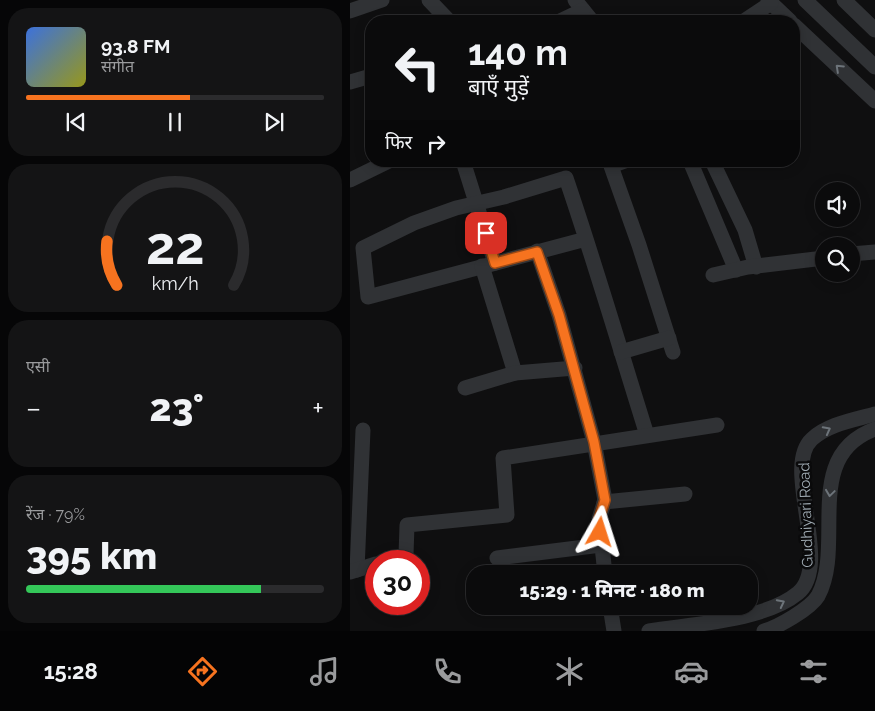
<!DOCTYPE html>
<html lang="hi">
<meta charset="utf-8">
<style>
:root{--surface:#0b0b0c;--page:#141415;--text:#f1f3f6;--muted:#9a9b9d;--line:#2b2b2d;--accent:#f7731f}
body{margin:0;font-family:Raleway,"Noto Sans Devanagari",sans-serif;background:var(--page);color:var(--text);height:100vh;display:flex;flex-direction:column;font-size:19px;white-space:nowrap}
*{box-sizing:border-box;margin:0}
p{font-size:16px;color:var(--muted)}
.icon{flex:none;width:28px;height:28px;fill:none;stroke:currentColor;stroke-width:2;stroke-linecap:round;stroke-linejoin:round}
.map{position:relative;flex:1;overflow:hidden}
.side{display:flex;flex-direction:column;gap:8px;padding:8px;background:#060607;width:350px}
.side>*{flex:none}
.hud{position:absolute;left:15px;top:15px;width:435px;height:152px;border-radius:20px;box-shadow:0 2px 12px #0003,0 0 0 1px var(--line);background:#0b0b0c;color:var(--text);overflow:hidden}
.controls{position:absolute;left:465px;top:182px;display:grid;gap:10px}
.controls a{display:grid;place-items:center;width:45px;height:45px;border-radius:50%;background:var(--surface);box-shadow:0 2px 12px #0003,0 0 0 1px var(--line);font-size:25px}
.speed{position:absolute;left:15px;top:550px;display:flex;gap:10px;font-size:25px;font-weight:700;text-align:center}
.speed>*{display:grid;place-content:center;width:65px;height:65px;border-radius:50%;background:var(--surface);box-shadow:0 2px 12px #0003,0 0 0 1px var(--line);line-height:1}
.speed .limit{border:8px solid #d22;background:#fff;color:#111}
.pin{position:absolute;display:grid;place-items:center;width:42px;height:42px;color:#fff;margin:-21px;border-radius:10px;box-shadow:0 2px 8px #0006}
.me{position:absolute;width:55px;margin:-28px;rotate:6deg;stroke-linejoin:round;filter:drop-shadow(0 0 4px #0008)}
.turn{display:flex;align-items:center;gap:18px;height:105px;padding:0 20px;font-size:22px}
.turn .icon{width:65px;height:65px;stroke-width:2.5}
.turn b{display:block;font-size:35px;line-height:42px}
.then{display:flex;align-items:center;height:48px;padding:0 20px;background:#0003;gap:10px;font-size:19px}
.big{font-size:38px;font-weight:800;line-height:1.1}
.side .card{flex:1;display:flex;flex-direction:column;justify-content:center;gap:8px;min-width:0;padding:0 18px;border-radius:20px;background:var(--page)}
.side .dial{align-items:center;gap:0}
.dial svg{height:130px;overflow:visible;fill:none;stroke:var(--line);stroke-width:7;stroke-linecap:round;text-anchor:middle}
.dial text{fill:var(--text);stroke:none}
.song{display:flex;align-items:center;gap:15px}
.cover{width:60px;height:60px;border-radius:8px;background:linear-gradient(135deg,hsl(220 70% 55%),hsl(60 70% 35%))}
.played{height:5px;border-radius:2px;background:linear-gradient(90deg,var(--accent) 55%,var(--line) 55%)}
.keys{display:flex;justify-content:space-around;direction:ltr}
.heat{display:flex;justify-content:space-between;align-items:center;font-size:28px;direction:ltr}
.charge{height:8px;border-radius:4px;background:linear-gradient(90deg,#34c759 79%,var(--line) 0)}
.trip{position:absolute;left:116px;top:565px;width:292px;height:50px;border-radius:20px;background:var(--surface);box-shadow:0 2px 12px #0003,0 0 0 1px var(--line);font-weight:800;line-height:50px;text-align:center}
.tab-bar{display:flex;height:80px;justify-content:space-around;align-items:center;background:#040405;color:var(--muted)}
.tab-bar .icon{width:35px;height:35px}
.tab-bar .active{color:var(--accent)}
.tab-bar b{font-size:22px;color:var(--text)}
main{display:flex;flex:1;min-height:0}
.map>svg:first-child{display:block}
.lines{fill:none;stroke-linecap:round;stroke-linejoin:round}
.minor{stroke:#303235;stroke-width:15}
.oneway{stroke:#6d747a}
.route-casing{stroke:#a14b14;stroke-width:12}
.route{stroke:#f7731f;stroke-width:9}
.labels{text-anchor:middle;stroke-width:5;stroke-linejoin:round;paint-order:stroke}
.street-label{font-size:15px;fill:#9faab2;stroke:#0a0a0b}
</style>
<main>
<section class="side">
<div class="card">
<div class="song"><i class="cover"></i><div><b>93.8 FM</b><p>संगीत</p></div></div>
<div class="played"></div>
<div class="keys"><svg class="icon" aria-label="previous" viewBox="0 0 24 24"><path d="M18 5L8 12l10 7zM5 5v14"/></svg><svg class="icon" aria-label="pause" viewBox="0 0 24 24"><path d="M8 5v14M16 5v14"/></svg><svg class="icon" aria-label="next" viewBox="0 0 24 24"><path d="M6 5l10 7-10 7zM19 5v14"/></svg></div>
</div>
<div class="card dial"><svg viewBox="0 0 100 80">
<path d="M14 69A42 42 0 1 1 86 69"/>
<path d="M14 69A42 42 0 0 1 8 42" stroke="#f7731f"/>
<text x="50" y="56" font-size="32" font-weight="700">22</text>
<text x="50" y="72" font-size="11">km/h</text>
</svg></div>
<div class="card"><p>एसी</p>
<div class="heat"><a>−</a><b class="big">23°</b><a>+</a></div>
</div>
<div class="card"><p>रेंज · 79%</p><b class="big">395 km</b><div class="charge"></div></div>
</section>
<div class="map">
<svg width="525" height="631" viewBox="0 0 525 631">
<rect width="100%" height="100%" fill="#0f0f10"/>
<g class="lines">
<g class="minor">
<path d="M79 0 99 21"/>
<path d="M225 0 242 21"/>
<path d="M418 0 440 21"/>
<path d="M455 0 525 67"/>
<path d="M494 0 525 30"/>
<path d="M0 11 32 0"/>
<path d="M210 21 233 10"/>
<path d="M394 21 421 3"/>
<path d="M444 25 525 101"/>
<path d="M0 82 21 76"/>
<path d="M113 161 145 263"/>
<path d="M275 161 261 166 289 245 323 352"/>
<path d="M340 161 386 270"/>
<path d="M362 161 395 230 406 267"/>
<path d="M0 180 39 161"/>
<path d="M236 239 18 297 13 248 64 223 106 208 154 197 216 178C245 263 270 349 297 435"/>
<path d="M187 251 209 315 244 442 255 500 249 519 255 574"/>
<path d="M501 254 525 252"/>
<path d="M132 266 165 373"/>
<path d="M363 275 398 267 474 258"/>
<path d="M271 352 319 338"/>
<path d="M115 388 165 373 225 368"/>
<path d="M254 502 335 494"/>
<path d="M147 558 251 545"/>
<path d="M36 561 56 555 57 525 157 515 153 458 367 425"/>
<path d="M7 570 13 430"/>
<path d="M0 572 26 564"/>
<path d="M260 606 264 631"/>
<path d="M299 631C342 624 414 621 448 593 483 564 431 467 462 439 478 424 504 420 525 414"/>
<path d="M414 631C428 627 460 609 468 596 496 544 451 456 525 429"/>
</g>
</g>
<defs><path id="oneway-chevron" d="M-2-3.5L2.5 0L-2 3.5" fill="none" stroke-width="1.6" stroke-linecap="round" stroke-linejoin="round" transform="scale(1.25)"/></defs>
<g class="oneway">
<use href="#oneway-chevron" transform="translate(489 68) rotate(-137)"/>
<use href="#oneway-chevron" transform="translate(477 430) rotate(-28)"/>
<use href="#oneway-chevron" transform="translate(480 493) rotate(98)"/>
<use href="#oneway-chevron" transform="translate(431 603) rotate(-27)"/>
</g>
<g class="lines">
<g class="route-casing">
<path id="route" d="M136 233 145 263 187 252 209 315 244 442 255 500 249 519 250 532"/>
</g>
<use href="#route" class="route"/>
</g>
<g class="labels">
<g class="street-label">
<text transform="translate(456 515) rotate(-92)" y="5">Gudhiyari Road</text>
</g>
</g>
</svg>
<div class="controls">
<a><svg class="icon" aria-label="sound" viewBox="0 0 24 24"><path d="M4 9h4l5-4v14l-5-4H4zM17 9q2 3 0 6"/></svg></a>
<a><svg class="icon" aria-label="search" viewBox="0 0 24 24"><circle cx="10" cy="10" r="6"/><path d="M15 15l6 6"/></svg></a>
</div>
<div class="speed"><div class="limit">30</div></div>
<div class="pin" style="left:136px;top:233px;background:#d93025"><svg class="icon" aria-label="arrive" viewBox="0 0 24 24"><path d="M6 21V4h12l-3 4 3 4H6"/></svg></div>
<svg class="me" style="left:250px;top:532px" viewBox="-20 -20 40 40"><path d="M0-17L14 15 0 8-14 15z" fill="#f7731f" stroke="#fff" stroke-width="4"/></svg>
<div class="trip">15:29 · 1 मिनट · 180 m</div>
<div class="hud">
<div class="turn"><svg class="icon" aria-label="left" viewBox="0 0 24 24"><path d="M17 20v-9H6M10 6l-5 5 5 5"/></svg><div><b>140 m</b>बाएँ मुड़ें</div></div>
<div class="then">फिर<svg class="icon" aria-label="right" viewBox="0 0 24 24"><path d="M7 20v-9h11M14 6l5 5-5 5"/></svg></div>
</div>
</div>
</main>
<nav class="tab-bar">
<b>15:28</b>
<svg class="icon active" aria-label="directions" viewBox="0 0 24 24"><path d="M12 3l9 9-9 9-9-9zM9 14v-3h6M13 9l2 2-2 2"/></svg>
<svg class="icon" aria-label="music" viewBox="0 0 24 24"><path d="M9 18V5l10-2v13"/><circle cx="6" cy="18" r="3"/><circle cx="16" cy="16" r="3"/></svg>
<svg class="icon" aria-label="phone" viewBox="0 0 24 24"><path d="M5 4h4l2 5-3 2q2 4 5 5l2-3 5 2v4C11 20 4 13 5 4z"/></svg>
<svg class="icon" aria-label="climate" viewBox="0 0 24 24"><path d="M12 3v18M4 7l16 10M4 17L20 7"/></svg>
<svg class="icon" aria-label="car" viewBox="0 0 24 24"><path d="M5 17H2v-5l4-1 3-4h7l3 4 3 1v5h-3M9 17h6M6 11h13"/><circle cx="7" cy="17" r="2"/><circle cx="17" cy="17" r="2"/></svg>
<svg class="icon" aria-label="filters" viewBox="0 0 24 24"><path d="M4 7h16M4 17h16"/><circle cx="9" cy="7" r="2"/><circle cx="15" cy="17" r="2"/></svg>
</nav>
